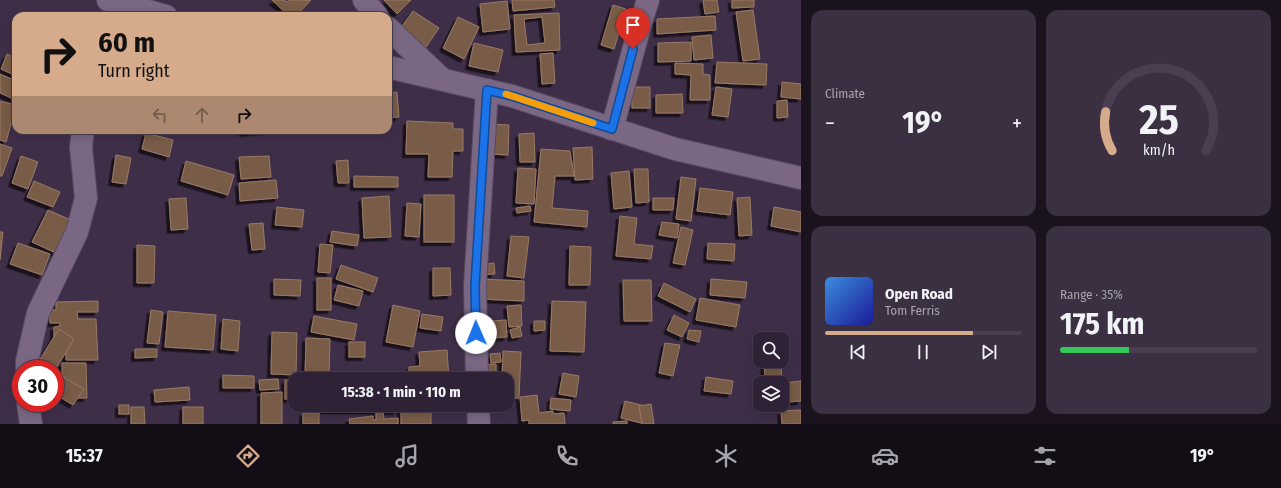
<!DOCTYPE html>
<meta charset="utf-8">
<style>
:root{--surface:#2f2236;--page:#3b2f42;--text:#f1f3f6;--muted:#a7a4ad;--line:#4a3f51;--accent:#d6ab8b}
body{margin:0;font-family:"Fira Sans Condensed",sans-serif;background:var(--page);color:var(--text);height:100vh;display:flex;flex-direction:column;font-size:15px;white-space:nowrap}
*{box-sizing:border-box;margin:0}
p{font-size:13px;color:var(--muted)}
.icon{flex:none;width:22px;height:22px;fill:none;stroke:currentColor;stroke-width:2;stroke-linecap:round;stroke-linejoin:round}
.map{position:relative;flex:1;overflow:hidden}
.panel{display:flex;flex-direction:column;gap:10px;padding:10px;background:#1a131e;width:480px}
.panel>*{flex:none}
.hud{position:absolute;left:12px;top:12px;width:380px;height:122px;border-radius:12px;box-shadow:0 2px 10px #0003,0 0 0 1px var(--line);background:#d6ab8b;color:#111;overflow:hidden}
.fabs{position:absolute;left:753px;top:332px;display:grid;gap:8px}
.fabs a{display:grid;place-items:center;width:36px;height:36px;border-radius:8px;background:var(--surface);box-shadow:0 2px 10px #0003,0 0 0 1px var(--line);font-size:20px}
.speed{position:absolute;left:12px;top:360px;display:flex;gap:8px;font-size:20px;font-weight:700;text-align:center}
.speed>*{display:grid;place-content:center;width:52px;height:52px;border-radius:50%;background:var(--surface);box-shadow:0 2px 10px #0003,0 0 0 1px var(--line);line-height:1}
.speed .limit{border:6px solid #d22;background:#fff;color:#111}
.pin{position:absolute;display:grid;place-items:center;width:34px;height:34px;color:#fff;margin:-41px -17px;border-radius:50% 50% 50% 0;rotate:-45deg;box-shadow:0 0 4px #0007}
.pin .icon{rotate:45deg}
.me{position:absolute;width:44px;margin:-22px;rotate:359deg;stroke-linejoin:round;filter:drop-shadow(0 0 3px #0008)}
.turn{display:flex;align-items:center;gap:14px;height:84px;padding:0 20px;font-size:18px}
.turn .icon{width:52px;height:52px;stroke-width:2.5}
.turn b{display:block;font-size:28px;line-height:34px}
.lanes{display:flex;align-items:center;height:38px;padding:0 20px;background:#0003;justify-content:center;gap:20px;direction:ltr}
.lanes .off{opacity:.35}
.big{font-size:30px;font-weight:700;line-height:1.1}
.panel .tile{flex:1;display:flex;flex-direction:column;justify-content:center;gap:6px;min-width:0;padding:0 14px;border-radius:12px;background:var(--page)}
.panel .dial{align-items:center;gap:0}
.dial svg{height:104px;overflow:visible;fill:none;stroke:var(--line);stroke-width:7;stroke-linecap:round;text-anchor:middle}
.dial text{fill:var(--text);stroke:none}
.song{display:flex;align-items:center;gap:12px}
.cover{width:48px;height:48px;border-radius:6px;background:linear-gradient(135deg,hsl(210 70% 55%),hsl(240 70% 35%))}
.played{height:4px;border-radius:2px;background:linear-gradient(90deg,var(--accent) 75%,var(--line) 75%)}
.keys{display:flex;justify-content:space-around;direction:ltr}
.heat{display:flex;justify-content:space-between;align-items:center;font-size:22px;direction:ltr}
.charge{height:6px;border-radius:3px;background:linear-gradient(90deg,#34c759 35%,var(--line) 0)}
.panel .tiles{flex:1;display:grid;gap:10px;grid-template-columns:repeat(2,1fr)}
.trip{position:absolute;left:288px;top:372px;width:226px;height:40px;border-radius:12px;background:var(--surface);box-shadow:0 2px 10px #0003,0 0 0 1px var(--line);font-weight:700;line-height:40px;text-align:center}
.tab-bar{display:flex;height:64px;justify-content:space-around;align-items:center;background:#130e16;color:var(--muted)}
.tab-bar .icon{width:28px;height:28px}
.tab-bar .on{color:var(--accent)}
.tab-bar b{font-size:18px;color:var(--text)}
main{display:flex;flex:1;min-height:0}
.map>svg:first-child{display:block}
.building{fill:#785b47;stroke:#997a65;fill-rule:evenodd;filter:url(#shadow)}
.lines{fill:none;stroke-linecap:round;stroke-linejoin:round}
.street-casing{stroke:#584b60;stroke-width:24}
.street{stroke:#7a6784;stroke-width:22}
.route-casing{stroke:#114b97;stroke-width:10}
.route{stroke:#1a73e8;stroke-width:7}
.slow{stroke:#f59e0b;stroke-width:7}
</style>
<main>
<div class="map">
<svg width="801" height="424" viewBox="0 0 801 424">
<defs>
<filter id="shadow"><feDropShadow dx="-3.5" dy="3.5" stdDeviation="0" flood-color="#0009"/></filter>
</defs>
<rect width="100%" height="100%" fill="#3f2e48"/>
<g class="building">
<path d="M272 0H284L287 2 289 0H311L296 16H289Z"/>
<path d="M384 0H411L397 14Z"/>
<path d="M512 0H554L555 7 513 11Z"/>
<path d="M703 0H717L719 12 705 14Z"/>
<path d="M732 0H754V7L732 8Z"/>
<path d="M507 1 510 29 483 32 480 4Z"/>
<path d="M613 5 626 9 614 49 601 45Z"/>
<path d="M753 10 760 59 743 61 736 12Z"/>
<path d="M413 11 439 28 426 47 400 29Z"/>
<path d="M559 13 560 50 516 52 514 15ZM542 17 545 43 527 45 524 19Z"/>
<path d="M715 16 716 30 657 34V19Z"/>
<path d="M458 17 479 27 464 59 443 48Z"/>
<path d="M711 35 713 58 694 60 692 37Z"/>
<path d="M691 42V61L658 62V43Z"/>
<path d="M474 43 503 50 498 72 469 66Z"/>
<path d="M553 53 555 83 542 84 540 54Z"/>
<path d="M7 54 16 58V76L1 69Z"/>
<path d="M717 62 767 64 766 85 715 83Z"/>
<path d="M675 63 703 64V74L710 75V100H690L691 75 675 74Z"/>
<path d="M0 74 16 81V100L0 93Z"/>
<path d="M782 82 801 84V99L781 97Z"/>
<rect x="632" y="87" width="18" height="21"/>
<path d="M716 87 732 89 728 117 712 115Z"/>
<path d="M397 92 399 117 388 118V93Z"/>
<path d="M682 94 683 113H656V95Z"/>
<path d="M787 100 788 117 777 118V101Z"/>
<path d="M0 101 16 105 6 142 0 140Z"/>
<path d="M407 121 453 123V129H463V151H453L452 177H428L429 154H406Z"/>
<path d="M491 124 509 125 508 155 490 154Z"/>
<path d="M243 130H274L243 133Z"/>
<path d="M146 133 173 140 169 157 142 149Z"/>
<path d="M534 133 535 162H520L519 134Z"/>
<path d="M0 144 12 148 2 176H0Z"/>
<path d="M592 147 593 179 575 180 573 148Z"/>
<path d="M541 149 570 151 574 176H555L552 208 588 211 587 227 534 222Z"/>
<path d="M116 155 131 158 126 184 112 182Z"/>
<path d="M21 156 38 162 28 189 12 183Z"/>
<path d="M269 156 271 177 241 179 239 157Z"/>
<path d="M348 160 349 183H338L336 161Z"/>
<path d="M186 161 234 175 228 195 181 181Z"/>
<path d="M518 168 536 169 534 204 516 203Z"/>
<path d="M634 169H648L649 202 636 203Z"/>
<path d="M629 171 632 207 614 209 611 173Z"/>
<path d="M354 176 398 177V187H354Z"/>
<path d="M681 177 696 179 691 221 676 219Z"/>
<path d="M276 180 278 198 240 201 239 183Z"/>
<path d="M34 181 60 192 53 207 27 197Z"/>
<path d="M700 188 733 192 730 215 697 211Z"/>
<rect x="424" y="195" width="30" height="47"/>
<path d="M389 196 391 237 364 238 362 198Z"/>
<path d="M750 197 752 235 739 236 737 198Z"/>
<path d="M186 198 188 229 171 230 169 199Z"/>
<path d="M653 198H674L673 210H653Z"/>
<path d="M407 203 421 204 419 237 405 236Z"/>
<path d="M530 206 531 211 517 213 516 208Z"/>
<path d="M277 207 304 210 302 227 275 225Z"/>
<path d="M774 207 801 212V232L771 226Z"/>
<path d="M48 210 71 220 56 253 32 242Z"/>
<path d="M620 216 637 218 634 244 653 246 651 259 616 256Z"/>
<path d="M662 222 679 224 677 238 659 235Z"/>
<path d="M263 223 265 249 252 250 249 224Z"/>
<path d="M681 227 693 230 685 265 673 263Z"/>
<path d="M332 231 359 235 357 246 330 242Z"/>
<path d="M0 232H3L0 260Z"/>
<path d="M511 236 529 237 524 278 507 276Z"/>
<path d="M18 243 50 254 42 275 10 264Z"/>
<path d="M708 243 735 244 734 261 707 259Z"/>
<path d="M320 244 333 245 330 273 318 272Z"/>
<path d="M137 245 155 246 154 283H137Z"/>
<path d="M570 246 591 247 590 285H569Z"/>
<path d="M494 263 495 274 482 275 481 265Z"/>
<path d="M341 265 378 278 373 292 336 279Z"/>
<path d="M433 268H450L451 295 433 296Z"/>
<rect x="317" y="278" width="14" height="32"/>
<path d="M274 279 301 280 300 296 274 295Z"/>
<path d="M480 279 524 281V301L479 299Z"/>
<path d="M711 279 747 282 745 298 710 295Z"/>
<path d="M623 280H651L652 321H624Z"/>
<path d="M664 283 696 299 690 312 658 296Z"/>
<path d="M338 285 363 291 359 306 334 300Z"/>
<path d="M700 298 740 305 736 327 696 320Z"/>
<path d="M98 301V312H77L78 319H96L98 360H66V346H54V327L60 326V323H50V310H56V302Z"/>
<path d="M552 301 586 302 584 352 550 351Z"/>
<path d="M393 305 420 311 413 347 386 342Z"/>
<path d="M521 305 522 326 509 327 507 306Z"/>
<path d="M151 310 163 312 159 344 147 343Z"/>
<path d="M168 311 216 315 213 350 165 347Z"/>
<path d="M422 314 443 317 441 331 420 328Z"/>
<path d="M674 315 689 323 682 337 667 330Z"/>
<path d="M314 316 357 324 354 340 311 332Z"/>
<path d="M223 319 240 321 238 351 221 349Z"/>
<path d="M506 320 507 337 479 339 478 322Z"/>
<path d="M534 321H545V330L534 331Z"/>
<path d="M520 327 522 336 512 338 510 330Z"/>
<path d="M59 329 74 339 55 370V369H34Z"/>
<path d="M689 330 701 331 699 342 687 339Z"/>
<path d="M272 332 297 333 296 375 271 374Z"/>
<path d="M306 338 330 339 329 379H305Z"/>
<rect x="349" y="342" width="16" height="15"/>
<path d="M665 343 680 345 673 376 659 373Z"/>
<path d="M135 349H157V357L135 358Z"/>
<path d="M447 350 449 379H409V367L420 366 419 352Z"/>
<path d="M503 351 521 352 519 398H507V379H502Z"/>
<path d="M500 353 501 362 491 363 490 354Z"/>
<path d="M764 361H781L782 383H765Z"/>
<path d="M62 363H86L87 398H63Z"/>
<path d="M496 364V379H479L478 365Z"/>
<path d="M55 372 84 389 73 405 55 394Z"/>
<path d="M563 373 579 376 576 397 559 394Z"/>
<path d="M223 375 254 376V388H223Z"/>
<path d="M350 377V379H336V378Z"/>
<path d="M706 377 733 381 731 394 704 391Z"/>
<path d="M278 379 279 389 260 390 259 380Z"/>
<rect x="285" y="380" width="10" height="19"/>
<path d="M801 381V401L787 402 785 383Z"/>
<path d="M189 387 190 400 155 402 154 390Z"/>
<path d="M282 392V424H261V393Z"/>
<path d="M537 395 539 413 553 411V414L564 413 565 424H529V420L522 421 520 397Z"/>
<path d="M551 398 571 400 570 411 550 409Z"/>
<path d="M625 401 649 407 645 424 621 418Z"/>
<path d="M651 404 654 424H642L639 406Z"/>
<rect x="119" y="405" width="10" height="9"/>
<path d="M313 405H397V411L313 410Z"/>
<rect x="401" y="405" width="30" height="19"/>
<path d="M442 405H452L453 407 442 408Z"/>
<path d="M131 407H144L145 424H131Z"/>
<rect x="183" y="407" width="20" height="17"/>
<path d="M801 410V424H782L781 411Z"/>
<path d="M383 412 384 419 398 418V424H350L349 419 373 416V420H376V413Z"/>
<rect x="303" y="413" width="16" height="11"/>
<path d="M627 421V424H613V422Z"/>
</g>
<g class="lines">
<g class="street-casing">
<g id="street">
<path d="M108 0 166 16"/>
<path d="M364 0 377 16"/>
<path d="M388 28 441 78"/>
<path d="M388 67 512 96 675 149 801 178"/>
<path d="M612 129 641 22 648 0"/>
<path d="M27 369V361L38 313 77 232 86 198 81 147 83 130"/>
<path d="M477 379 475 286 487 90"/>
<path d="M28 403 31 424"/>
<path d="M478 405 479 424"/>
</g>
</g>
<use href="#street" class="street"/>
</g>
<g class="lines">
<g class="route-casing">
<path id="route" d="M476 333 475 286 487 90 512 96 612 129 633 49"/>
</g>
<use href="#route" class="route"/>
<path class="slow" d="M506 94 593 123"/>
</g>
</svg>
<div class="fabs">
<a><svg class="icon" aria-label="search" viewBox="0 0 24 24"><circle cx="10" cy="10" r="6"/><path d="M15 15l6 6"/></svg></a>
<a><svg class="icon" aria-label="layers" viewBox="0 0 24 24"><path d="M12 4l9 5-9 5-9-5zM3 14l9 5 9-5"/></svg></a>
</div>
<div class="speed"><div class="limit">30</div></div>
<div class="pin" style="left:633px;top:49px;background:#d93025"><svg class="icon" aria-label="arrive" viewBox="0 0 24 24"><path d="M6 21V4h12l-3 4 3 4H6"/></svg></div>
<svg class="me" style="left:476px;top:333px" viewBox="-20 -20 40 40"><circle r="19" fill="#fff"/><path d="M0-13L10 11 0 6-10 11z" fill="#1a73e8"/></svg>
<div class="trip">15:38 · 1 min · 110 m</div>
<div class="hud">
<div class="turn"><svg class="icon" aria-label="right" viewBox="0 0 24 24"><path d="M7 20v-9h11M14 6l5 5-5 5"/></svg><div><b>60 m</b>Turn right</div></div>
<div class="lanes"><svg class="icon off" aria-label="left" viewBox="0 0 24 24"><path d="M17 20v-9H6M10 6l-5 5 5 5"/></svg><svg class="icon off" aria-label="ahead" viewBox="0 0 24 24"><path d="M12 20V5M6 11l6-6 6 6"/></svg><svg class="icon" aria-label="right" viewBox="0 0 24 24"><path d="M7 20v-9h11M14 6l5 5-5 5"/></svg></div>
</div>
</div>
<section class="panel">
<div class="tiles">
<div class="tile"><p>Climate</p>
<div class="heat"><a>−</a><b class="big">19°</b><a>+</a></div>
</div>
<div class="tile dial"><svg viewBox="0 0 100 80">
<path d="M14 69A42 42 0 1 1 86 69"/>
<path d="M14 69A42 42 0 0 1 9 39" stroke="#d6ab8b"/>
<text x="50" y="56" font-size="32" font-weight="700">25</text>
<text x="50" y="72" font-size="11">km/h</text>
</svg></div>
<div class="tile">
<div class="song"><i class="cover"></i><div><b>Open Road</b><p>Tom Ferris</p></div></div>
<div class="played"></div>
<div class="keys"><svg class="icon" aria-label="previous" viewBox="0 0 24 24"><path d="M18 5L8 12l10 7zM5 5v14"/></svg><svg class="icon" aria-label="pause" viewBox="0 0 24 24"><path d="M8 5v14M16 5v14"/></svg><svg class="icon" aria-label="next" viewBox="0 0 24 24"><path d="M6 5l10 7-10 7zM19 5v14"/></svg></div>
</div>
<div class="tile"><p>Range · 35%</p><b class="big">175 km</b><div class="charge"></div></div>
</div>
</section>
</main>
<nav class="tab-bar">
<b>15:37</b>
<svg class="icon on" aria-label="directions" viewBox="0 0 24 24"><path d="M12 3l9 9-9 9-9-9zM9 14v-3h6M13 9l2 2-2 2"/></svg>
<svg class="icon" aria-label="music" viewBox="0 0 24 24"><path d="M9 18V5l10-2v13"/><circle cx="6" cy="18" r="3"/><circle cx="16" cy="16" r="3"/></svg>
<svg class="icon" aria-label="phone" viewBox="0 0 24 24"><path d="M5 4h4l2 5-3 2q2 4 5 5l2-3 5 2v4C11 20 4 13 5 4z"/></svg>
<svg class="icon" aria-label="climate" viewBox="0 0 24 24"><path d="M12 3v18M4 7l16 10M4 17L20 7"/></svg>
<svg class="icon" aria-label="car" viewBox="0 0 24 24"><path d="M5 17H2v-5l4-1 3-4h7l3 4 3 1v5h-3M9 17h6M6 11h13"/><circle cx="7" cy="17" r="2"/><circle cx="17" cy="17" r="2"/></svg>
<svg class="icon" aria-label="filters" viewBox="0 0 24 24"><path d="M4 7h16M4 17h16"/><circle cx="9" cy="7" r="2"/><circle cx="15" cy="17" r="2"/></svg>
<b>19°</b>
</nav>
